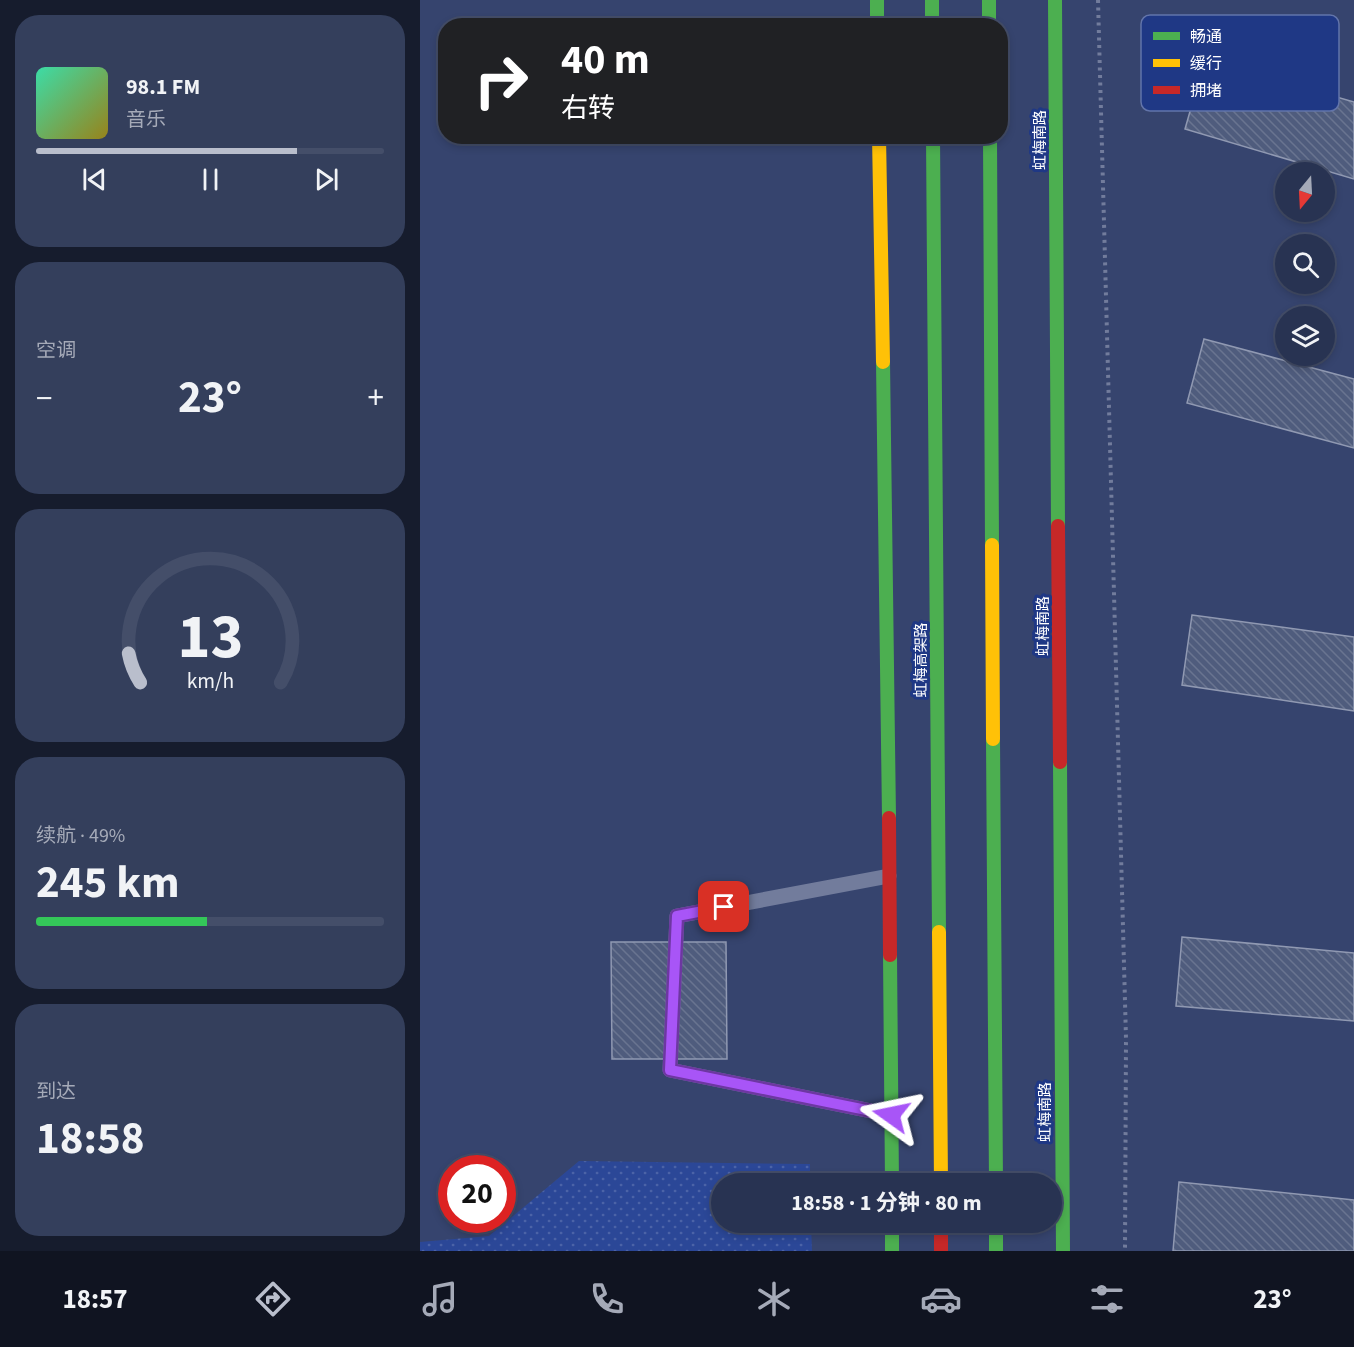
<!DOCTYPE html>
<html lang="zh">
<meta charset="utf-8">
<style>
:root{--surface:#283352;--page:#343f5c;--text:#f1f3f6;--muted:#a5aab8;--line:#444e69;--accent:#b9becc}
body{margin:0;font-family:"Source Sans 3","Noto Sans SC",sans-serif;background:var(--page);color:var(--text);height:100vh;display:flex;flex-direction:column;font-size:22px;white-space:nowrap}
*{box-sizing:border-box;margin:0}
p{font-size:20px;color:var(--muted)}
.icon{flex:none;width:33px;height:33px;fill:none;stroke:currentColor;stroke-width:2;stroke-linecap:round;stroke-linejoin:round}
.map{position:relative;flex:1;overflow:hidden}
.side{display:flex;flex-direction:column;gap:15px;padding:15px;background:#161c2d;width:420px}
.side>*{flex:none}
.top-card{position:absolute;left:18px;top:18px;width:570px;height:126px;border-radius:24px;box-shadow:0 3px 9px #0003,0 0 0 2px var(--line);background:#202124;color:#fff;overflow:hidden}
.needle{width:39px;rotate:198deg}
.buttons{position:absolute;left:855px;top:162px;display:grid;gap:12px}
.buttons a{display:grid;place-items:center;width:60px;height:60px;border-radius:50%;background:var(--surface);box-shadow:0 3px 9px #0003,0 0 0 2px var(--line);font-size:30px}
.speed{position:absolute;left:18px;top:1155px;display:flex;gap:12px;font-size:30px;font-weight:700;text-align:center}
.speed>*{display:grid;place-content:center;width:78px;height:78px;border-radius:50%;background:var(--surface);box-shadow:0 3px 9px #0003,0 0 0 2px var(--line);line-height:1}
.speed .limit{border:9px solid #d22;background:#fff;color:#111}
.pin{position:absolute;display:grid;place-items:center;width:51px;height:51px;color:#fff;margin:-26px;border-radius:12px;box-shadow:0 3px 9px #0006}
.me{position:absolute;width:66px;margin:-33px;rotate:282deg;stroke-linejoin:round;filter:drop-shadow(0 0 4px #0008)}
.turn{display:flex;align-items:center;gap:21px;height:126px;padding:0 24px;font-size:27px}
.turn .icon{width:78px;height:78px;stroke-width:2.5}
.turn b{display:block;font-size:42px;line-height:51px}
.big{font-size:45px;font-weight:700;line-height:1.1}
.side .tile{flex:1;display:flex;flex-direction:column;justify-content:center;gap:9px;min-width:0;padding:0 21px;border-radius:24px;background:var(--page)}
.side .dial{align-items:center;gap:0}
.dial svg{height:156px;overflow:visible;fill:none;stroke:var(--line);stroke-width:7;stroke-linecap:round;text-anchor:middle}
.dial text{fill:var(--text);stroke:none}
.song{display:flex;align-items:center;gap:18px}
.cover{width:72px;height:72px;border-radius:9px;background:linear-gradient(135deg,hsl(160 70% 55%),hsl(50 70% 35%))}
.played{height:6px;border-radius:3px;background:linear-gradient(90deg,var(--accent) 75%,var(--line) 75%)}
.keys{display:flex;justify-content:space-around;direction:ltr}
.heat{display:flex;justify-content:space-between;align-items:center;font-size:33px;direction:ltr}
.charge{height:9px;border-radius:4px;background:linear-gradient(90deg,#34c759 49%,var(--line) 0)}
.trip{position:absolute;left:291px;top:1173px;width:351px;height:60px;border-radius:30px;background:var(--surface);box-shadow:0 3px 9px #0003,0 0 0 2px var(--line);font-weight:700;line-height:60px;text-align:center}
.dock{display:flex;height:96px;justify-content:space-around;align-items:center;background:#101421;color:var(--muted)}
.dock .icon{width:42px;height:42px}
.dock .on{color:var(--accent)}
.dock b{font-size:27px;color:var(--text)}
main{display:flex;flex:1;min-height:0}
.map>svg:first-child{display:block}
.grass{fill:url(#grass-dots)}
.building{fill:url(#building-back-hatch);stroke:#9099b2;stroke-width:1.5}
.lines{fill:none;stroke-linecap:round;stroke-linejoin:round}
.path{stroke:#727c9c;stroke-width:4;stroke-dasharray:3 4.5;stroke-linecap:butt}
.lane{stroke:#727c9c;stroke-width:15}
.fast{stroke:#4caf50;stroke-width:14}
.slow{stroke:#ffc107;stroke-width:14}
.jam{stroke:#c62828;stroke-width:14}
.route-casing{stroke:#6d37a1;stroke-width:15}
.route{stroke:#a855f7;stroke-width:10}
.labels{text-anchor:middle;stroke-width:6;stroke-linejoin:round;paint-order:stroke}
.street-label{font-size:15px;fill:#fff;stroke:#1f3885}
.key{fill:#1f3885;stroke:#6274aa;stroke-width:1.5}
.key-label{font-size:16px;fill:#fff}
</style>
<main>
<section class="side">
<div class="tile">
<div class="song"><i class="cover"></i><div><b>98.1 FM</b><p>音乐</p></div></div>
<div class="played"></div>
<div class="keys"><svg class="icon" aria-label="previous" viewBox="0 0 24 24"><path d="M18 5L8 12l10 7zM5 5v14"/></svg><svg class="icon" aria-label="pause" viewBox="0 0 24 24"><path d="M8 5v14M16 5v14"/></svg><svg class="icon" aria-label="next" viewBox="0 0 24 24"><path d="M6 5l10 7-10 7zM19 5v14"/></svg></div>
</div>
<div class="tile"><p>空调</p>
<div class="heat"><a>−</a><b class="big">23°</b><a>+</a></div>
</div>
<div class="tile dial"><svg viewBox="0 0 100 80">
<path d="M14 69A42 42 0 1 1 86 69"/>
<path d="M14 69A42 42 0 0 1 8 54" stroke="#b9becc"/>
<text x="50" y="56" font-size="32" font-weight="700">13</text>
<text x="50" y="72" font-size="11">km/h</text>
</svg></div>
<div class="tile"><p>续航 · 49%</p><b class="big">245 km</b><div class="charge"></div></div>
<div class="tile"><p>到达</p><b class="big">18:58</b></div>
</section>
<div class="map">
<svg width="934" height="1251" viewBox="0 0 934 1251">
<defs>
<pattern id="grass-dots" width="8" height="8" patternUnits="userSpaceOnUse" patternTransform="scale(1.5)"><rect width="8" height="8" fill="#2b4797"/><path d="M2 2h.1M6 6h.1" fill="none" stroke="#4b63a7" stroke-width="1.8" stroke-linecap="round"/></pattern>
<pattern id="building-back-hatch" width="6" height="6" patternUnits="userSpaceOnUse" patternTransform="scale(1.5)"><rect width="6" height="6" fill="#4f5c7d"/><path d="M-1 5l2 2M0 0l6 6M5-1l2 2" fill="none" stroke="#697490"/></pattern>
</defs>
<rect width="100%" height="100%" fill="#36446e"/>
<path class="grass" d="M159 1161 390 1164V1183L302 1184V1222L391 1223 392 1251H0V1242L69 1236Z"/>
<g class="building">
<path d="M785 59 934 102V179L765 129Z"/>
<path d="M784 339 934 379V448L767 403Z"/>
<path d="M772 615 934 637V711L762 685Z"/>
<path d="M762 937 934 953V1021L756 1006Z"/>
<path d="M191 942H306L307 1059H192Z"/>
<path d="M759 1182 934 1200V1251H753Z"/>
</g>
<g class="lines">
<path class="path" d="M678 0 706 1039 705 1251"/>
<path class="lane" d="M469 876 257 916 250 1070 471 1115"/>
<g class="fast">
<path d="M457 0V26"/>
<path d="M512 0V26"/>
<path d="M569 0V26"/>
<path d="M635 0 638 526"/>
<path d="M513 136 519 932"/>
<path d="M570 136 572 545"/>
<path d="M463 362 469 818"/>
<path d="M573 739 576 1184"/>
<path d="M640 762 643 1251"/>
<path d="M470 955 472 1184"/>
<path d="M472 1222V1251"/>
<path d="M576 1222V1251"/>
</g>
<g class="slow">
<path d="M459 136 463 362"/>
<path d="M572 545 573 739"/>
<path d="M519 932 521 1184"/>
</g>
<g class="jam">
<path d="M638 526 640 762"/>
<path d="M469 818 470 955"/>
<path d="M521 1222V1251"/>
</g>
</g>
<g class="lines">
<g class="route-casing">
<path id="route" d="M304 907 257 916 250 1070 471 1115"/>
</g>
<use href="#route" class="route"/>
</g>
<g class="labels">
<g class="street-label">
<text transform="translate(620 140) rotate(-90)" y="5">虹梅南路</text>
<text transform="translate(623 626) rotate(-90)" y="5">虹梅南路</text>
<text transform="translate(501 660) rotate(-90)" y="5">虹梅高架路</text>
<text transform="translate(625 1112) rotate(-90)" y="5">虹梅南路</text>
</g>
</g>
<rect x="721" y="15" width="198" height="96" rx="9" class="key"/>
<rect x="733" y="32" width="27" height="8" fill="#4caf50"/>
<rect x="733" y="59" width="27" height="8" fill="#ffc107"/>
<rect x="733" y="86" width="27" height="8" fill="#c62828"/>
<g class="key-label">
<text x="770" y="42">畅通</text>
<text x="770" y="69">缓行</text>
<text x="770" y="96">拥堵</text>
</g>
</svg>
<div class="buttons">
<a><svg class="needle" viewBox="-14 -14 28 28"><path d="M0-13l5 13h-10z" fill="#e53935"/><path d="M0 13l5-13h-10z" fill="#a5aab8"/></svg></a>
<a><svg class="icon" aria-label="search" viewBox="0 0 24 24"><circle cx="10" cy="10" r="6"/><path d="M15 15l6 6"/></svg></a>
<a><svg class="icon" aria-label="layers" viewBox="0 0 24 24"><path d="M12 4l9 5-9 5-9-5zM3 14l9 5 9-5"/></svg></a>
</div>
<div class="speed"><div class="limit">20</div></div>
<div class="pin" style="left:304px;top:907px;background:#d93025"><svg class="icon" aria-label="arrive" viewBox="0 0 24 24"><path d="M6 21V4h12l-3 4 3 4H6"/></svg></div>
<svg class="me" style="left:471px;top:1115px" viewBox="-20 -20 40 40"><path d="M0-17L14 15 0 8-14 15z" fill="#a855f7" stroke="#fff" stroke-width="4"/></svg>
<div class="trip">18:58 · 1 分钟 · 80 m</div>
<div class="top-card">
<div class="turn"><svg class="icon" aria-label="right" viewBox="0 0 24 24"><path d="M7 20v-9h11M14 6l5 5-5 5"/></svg><div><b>40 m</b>右转</div></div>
</div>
</div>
</main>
<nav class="dock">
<b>18:57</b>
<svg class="icon on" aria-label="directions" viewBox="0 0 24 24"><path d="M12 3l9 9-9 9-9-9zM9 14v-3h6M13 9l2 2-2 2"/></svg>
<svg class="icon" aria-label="music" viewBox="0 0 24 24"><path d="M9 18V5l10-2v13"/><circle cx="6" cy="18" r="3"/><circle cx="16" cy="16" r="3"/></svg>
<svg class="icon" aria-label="phone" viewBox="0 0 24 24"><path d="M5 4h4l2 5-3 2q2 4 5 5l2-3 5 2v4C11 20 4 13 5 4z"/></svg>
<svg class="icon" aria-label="climate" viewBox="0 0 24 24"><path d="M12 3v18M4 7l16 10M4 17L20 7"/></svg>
<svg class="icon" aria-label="car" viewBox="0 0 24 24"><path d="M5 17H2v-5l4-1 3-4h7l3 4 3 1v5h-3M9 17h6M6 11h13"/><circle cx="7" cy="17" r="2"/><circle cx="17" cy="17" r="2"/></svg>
<svg class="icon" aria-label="filters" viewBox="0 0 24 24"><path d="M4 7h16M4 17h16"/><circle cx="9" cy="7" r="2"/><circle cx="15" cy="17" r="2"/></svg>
<b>23°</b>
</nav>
